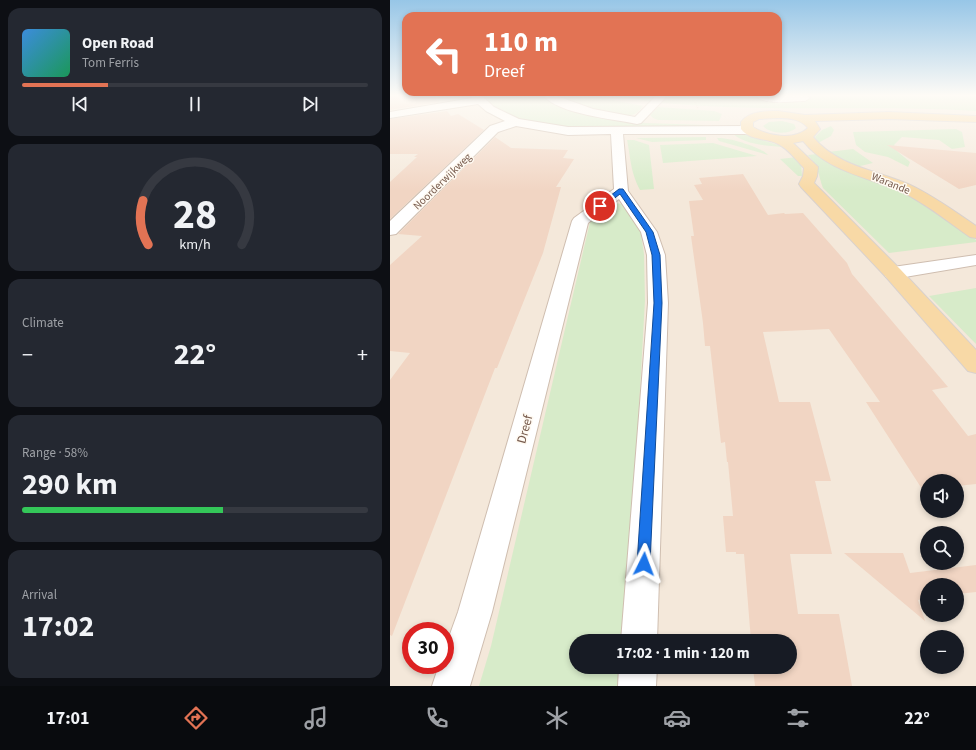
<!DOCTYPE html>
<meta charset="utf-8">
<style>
:root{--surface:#171b24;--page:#242831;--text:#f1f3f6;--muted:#9ea1a6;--line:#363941;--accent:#e27354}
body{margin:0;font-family:"Source Sans 3",sans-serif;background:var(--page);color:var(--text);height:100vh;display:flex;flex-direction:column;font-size:15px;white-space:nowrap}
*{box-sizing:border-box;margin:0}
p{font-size:13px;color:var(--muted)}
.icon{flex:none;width:22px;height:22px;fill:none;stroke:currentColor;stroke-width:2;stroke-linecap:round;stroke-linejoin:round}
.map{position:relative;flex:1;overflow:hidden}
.details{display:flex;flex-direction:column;gap:8px;padding:8px;background:#0d0f14;width:390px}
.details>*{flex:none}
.top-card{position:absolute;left:12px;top:12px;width:380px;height:84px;border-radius:12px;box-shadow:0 2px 6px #0003;background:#e27354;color:#fff;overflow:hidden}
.buttons{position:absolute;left:530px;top:474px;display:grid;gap:8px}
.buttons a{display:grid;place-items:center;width:44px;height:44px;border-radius:50%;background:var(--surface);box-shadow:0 2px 6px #0003;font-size:20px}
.speed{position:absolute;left:12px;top:622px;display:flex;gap:8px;font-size:20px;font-weight:700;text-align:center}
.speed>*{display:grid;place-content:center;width:52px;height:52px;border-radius:50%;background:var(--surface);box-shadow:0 2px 6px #0003;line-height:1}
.speed .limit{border:6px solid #d22;background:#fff;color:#111}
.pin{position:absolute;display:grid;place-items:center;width:34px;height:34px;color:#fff;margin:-17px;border:2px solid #fff;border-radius:50%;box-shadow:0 1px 4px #0007}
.me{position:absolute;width:44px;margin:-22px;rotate:3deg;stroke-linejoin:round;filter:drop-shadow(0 0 3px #0008)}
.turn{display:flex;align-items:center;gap:14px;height:84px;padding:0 16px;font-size:18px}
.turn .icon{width:52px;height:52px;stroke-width:2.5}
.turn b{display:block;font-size:28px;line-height:34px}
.big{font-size:30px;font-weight:700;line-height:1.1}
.details .widget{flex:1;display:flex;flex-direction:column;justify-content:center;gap:6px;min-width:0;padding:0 14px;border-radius:12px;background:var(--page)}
.details .dial{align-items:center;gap:0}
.dial svg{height:104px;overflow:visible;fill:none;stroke:var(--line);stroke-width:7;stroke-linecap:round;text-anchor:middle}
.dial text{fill:var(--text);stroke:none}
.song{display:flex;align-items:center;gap:12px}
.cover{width:48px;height:48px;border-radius:6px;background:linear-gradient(135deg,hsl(210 70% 55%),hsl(150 70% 35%))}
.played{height:4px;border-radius:2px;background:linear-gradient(90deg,var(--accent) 25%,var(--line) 25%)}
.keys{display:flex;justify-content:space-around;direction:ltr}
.heat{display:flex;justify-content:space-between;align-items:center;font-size:22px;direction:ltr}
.charge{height:6px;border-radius:3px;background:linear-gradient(90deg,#34c759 58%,var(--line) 0)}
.trip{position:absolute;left:179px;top:634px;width:228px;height:40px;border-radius:20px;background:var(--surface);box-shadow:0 2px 6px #0003;font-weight:700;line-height:40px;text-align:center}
.dock{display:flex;height:64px;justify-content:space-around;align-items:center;background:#090b0e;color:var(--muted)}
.dock .icon{width:28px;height:28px}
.dock .selected{color:var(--accent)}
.dock b{font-size:18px;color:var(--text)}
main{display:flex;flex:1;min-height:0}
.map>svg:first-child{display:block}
.residential{fill:#f4e8da;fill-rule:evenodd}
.green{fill:#d7ebc9}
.building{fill:#f1d5c3}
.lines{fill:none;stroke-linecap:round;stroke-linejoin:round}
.minor-casing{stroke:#cfbeb0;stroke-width:2}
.major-casing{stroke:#d9d1cd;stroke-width:2}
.path{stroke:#d7b8a6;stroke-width:1.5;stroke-dasharray:0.5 1.5;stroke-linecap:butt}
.minor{fill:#fff;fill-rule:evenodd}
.major{fill:#f8d9a6;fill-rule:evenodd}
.route{fill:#1a73e8;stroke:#114b97}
.labels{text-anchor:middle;stroke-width:3;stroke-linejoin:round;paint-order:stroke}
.far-street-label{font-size:11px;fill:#785c4e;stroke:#fffaf2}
.street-label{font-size:13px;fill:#785c4e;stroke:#fffaf2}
</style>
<main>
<section class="details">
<div class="widget">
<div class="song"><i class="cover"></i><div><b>Open Road</b><p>Tom Ferris</p></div></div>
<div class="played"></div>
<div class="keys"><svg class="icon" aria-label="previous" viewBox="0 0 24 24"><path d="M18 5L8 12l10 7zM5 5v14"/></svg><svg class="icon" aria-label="pause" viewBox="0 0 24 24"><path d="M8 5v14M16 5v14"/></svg><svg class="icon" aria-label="next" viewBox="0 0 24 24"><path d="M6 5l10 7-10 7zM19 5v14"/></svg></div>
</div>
<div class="widget dial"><svg viewBox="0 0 100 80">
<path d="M14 69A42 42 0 1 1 86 69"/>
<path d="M14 69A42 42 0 0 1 10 35" stroke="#e27354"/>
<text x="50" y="56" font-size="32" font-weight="700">28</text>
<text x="50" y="72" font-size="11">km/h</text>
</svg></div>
<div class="widget"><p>Climate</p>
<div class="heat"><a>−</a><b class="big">22°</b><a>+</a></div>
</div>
<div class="widget"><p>Range · 58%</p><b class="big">290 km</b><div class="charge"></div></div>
<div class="widget"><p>Arrival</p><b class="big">17:02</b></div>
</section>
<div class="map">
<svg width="586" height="686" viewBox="0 0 586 686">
<rect width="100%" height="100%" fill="#fcf6eb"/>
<path class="residential" d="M0 95H586V686H0ZM537 481H567V511H537ZM537 533H567V563H537ZM537 585H567V615H537ZM21 631H55V665H21ZM537 637H567V667H537ZM186 641H400V667H186Z"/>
<g class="green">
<path d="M98 95H156L180 109 210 118 256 123 313 125 316 128 189 129 135 122 117 116 99 104 93 97Z"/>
<path d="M165 95H198L253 106C249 111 247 114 241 115 226 119 178 104 165 95Z"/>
<path d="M217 95H586V111C462 103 338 117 217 95Z"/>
<path d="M268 107 324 111 332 114 329 121 268 120 263 118 260 115Z"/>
<path d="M392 121 404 124 406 128C399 135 380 134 373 126L379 122Z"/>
<path d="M441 126 444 130 441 136 428 143 425 137 432 130Z"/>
<path d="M566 129 572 132 575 147 562 149 549 140 512 137 504 145 508 152 520 162 518 167 498 157 475 152 466 145 463 132Z"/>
<path d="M341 132 353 134 395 147C379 146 353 145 341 132Z"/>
<path d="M316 137V140L262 142 246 138Z"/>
<path d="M327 138C338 137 371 147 378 155L329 141Z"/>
<path d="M237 140H244L259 145 264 189 250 190C240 171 241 159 237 140Z"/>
<path d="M323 143 367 156 273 163 270 145Z"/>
<path d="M463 149 483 163 466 167 438 152Z"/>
<path d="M427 154 444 165 463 174 488 182 515 193 586 240V242L499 253 433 188C428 174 429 167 418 155Z"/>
<path d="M407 157 411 162 412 176H408L390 159Z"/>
<path d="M223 203 233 204 250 228 254 254 255 300 236 641H186V667H234L233 686H89L101 646 200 222Z"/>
<path d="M586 288V344L539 296Z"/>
</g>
<g class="building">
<path d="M0 95H13L17 97 43 95 49 102 0 110Z"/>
<path d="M57 111 61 116 68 114 94 130 0 219V182L27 157H24L28 154H0V119Z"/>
<path d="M105 137 121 148 178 150 173 158 184 159 166 187H171L153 253 107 368H105L2 636 0 635V380L20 353 0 351V265L32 236 8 234Z"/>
<path d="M497 145 586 153V185L569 189Z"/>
<path d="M353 174 378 215 394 213 395 214 413 213 457 263 462 274 558 387 542 390 578 436 586 434V484L567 486V481H537V489H532L476 402H490L439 329 373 332 389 402H420L441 481H425L442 554H400L408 614H449L462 686H365L363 667H400V641H361L354 554H346V552H336L333 516H343L338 462H337L335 442 331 443 320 346H315L313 323 301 236H304L299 201 313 200 304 185 312 184 309 178Z"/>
<path d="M454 553H513L520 573 586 565V592L567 594V585H537V598L528 600 535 621Z"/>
</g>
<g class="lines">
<g class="minor-casing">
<g id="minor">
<path d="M80 95H91L104 107 129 119 178 127 359 126 363 127 365 130 363 133 359 134H233L238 191 267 232 275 255 278 303 267 641H231L258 303 257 255 251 232 229 199 198 223 102 612 80 686H42L49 665H55V648L68 612 182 221 184 218 224 189 221 134 178 135 126 126 108 132 6 234 0 235V221L100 126 115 121 96 111 88 104 0 118V112L82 98Z"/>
<path d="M153 95H164L203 109 245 117 267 95H278L251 123 247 124C224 119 167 114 153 95Z"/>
<path d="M364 95H417L420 98 415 101C401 101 375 106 364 95Z"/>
<path d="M586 255V265L503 279 496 277 494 273 496 269 503 267Z"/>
<path d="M229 667H267L266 686H228Z"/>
</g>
</g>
<g class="major-casing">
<path id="major" d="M388 111 415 115 499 112 586 116V122L499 119 425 121 430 129 423 137C447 166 485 170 518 184 542 195 564 211 586 226V238L580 237C560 223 540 207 518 195 483 177 439 174 413 141L403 143 428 167 427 176 424 183 510 269 586 350V373L578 371 496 277 411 187 409 184 413 176 414 168C406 160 397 147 386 143 374 138 359 140 351 129V122C359 111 376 111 388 111ZM388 118C399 118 411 119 418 128 404 141 377 136 363 127V122L369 119Z"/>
</g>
<path class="path" d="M305 102 308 109"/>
<use href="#minor" class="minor"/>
<use href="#major" class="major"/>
</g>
<linearGradient id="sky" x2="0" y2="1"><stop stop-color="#97c6e7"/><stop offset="0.5" stop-color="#fefbf6"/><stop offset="1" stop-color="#fefbf6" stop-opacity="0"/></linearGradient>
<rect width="586" height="191" fill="url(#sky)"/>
<path class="route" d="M229 189H233L263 232 270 255 272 303 260 564 258 569 254 571 249 569 247 564 264 303 262 255 256 232 230 194 213 207 207 206Z"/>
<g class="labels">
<g class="far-street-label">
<text transform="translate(52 181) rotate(-44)" y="4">Noorderwijkweg</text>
<text transform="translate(501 183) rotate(22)" y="4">Warande</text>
</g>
<g class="street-label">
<text transform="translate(134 429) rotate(-75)" y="5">Dreef</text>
</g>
</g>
</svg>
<div class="buttons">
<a><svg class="icon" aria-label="sound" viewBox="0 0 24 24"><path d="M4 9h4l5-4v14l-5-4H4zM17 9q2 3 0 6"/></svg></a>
<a><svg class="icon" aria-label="search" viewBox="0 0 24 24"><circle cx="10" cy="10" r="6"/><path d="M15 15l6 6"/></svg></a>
<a>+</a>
<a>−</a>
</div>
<div class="speed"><div class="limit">30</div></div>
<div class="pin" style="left:210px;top:206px;background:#d93025"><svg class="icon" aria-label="arrive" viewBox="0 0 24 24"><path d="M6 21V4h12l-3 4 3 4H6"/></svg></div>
<svg class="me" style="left:254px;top:564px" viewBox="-20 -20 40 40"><path d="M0-17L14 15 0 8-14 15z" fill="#1a73e8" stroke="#fff" stroke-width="4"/></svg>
<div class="trip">17:02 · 1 min · 120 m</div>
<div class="top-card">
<div class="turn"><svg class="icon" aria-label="left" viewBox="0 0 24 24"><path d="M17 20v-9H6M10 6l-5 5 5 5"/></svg><div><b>110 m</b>Dreef</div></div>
</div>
</div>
</main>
<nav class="dock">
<b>17:01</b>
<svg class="icon selected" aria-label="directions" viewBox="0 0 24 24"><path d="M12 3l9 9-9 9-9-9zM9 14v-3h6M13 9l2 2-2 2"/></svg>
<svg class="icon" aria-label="music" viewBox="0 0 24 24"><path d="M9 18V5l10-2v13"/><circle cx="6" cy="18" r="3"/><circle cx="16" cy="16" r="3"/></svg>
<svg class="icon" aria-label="phone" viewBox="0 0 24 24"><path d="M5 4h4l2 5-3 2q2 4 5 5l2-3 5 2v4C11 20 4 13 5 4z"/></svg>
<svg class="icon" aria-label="climate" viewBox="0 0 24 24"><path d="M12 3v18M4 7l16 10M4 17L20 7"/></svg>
<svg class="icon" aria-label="car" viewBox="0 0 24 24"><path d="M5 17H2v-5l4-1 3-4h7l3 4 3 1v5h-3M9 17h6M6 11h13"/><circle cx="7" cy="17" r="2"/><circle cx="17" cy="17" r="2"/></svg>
<svg class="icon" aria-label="filters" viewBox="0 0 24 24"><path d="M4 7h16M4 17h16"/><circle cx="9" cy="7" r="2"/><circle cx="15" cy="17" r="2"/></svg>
<b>22°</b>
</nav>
